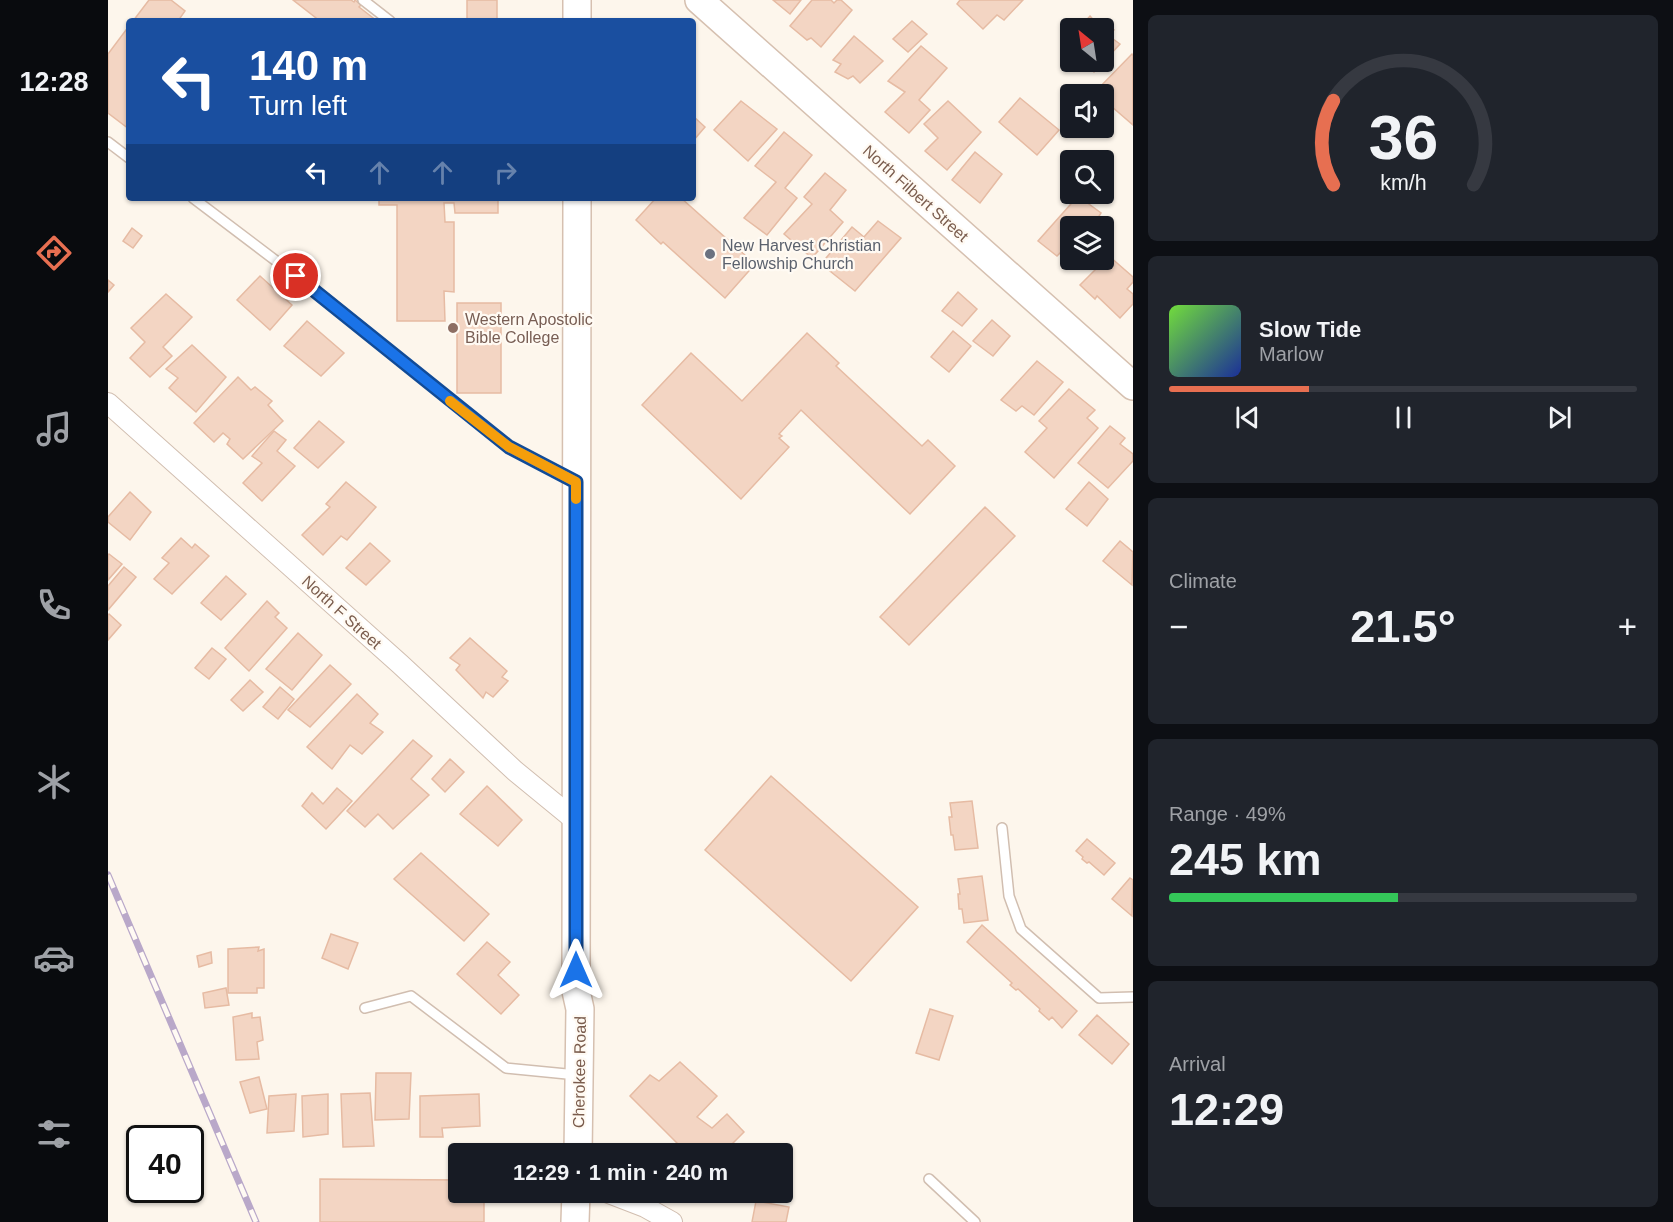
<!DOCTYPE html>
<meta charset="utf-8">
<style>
:root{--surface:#171b24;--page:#20242c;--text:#f1f3f6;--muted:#9ea1a6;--line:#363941;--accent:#e76f51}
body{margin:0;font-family:Helvetica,sans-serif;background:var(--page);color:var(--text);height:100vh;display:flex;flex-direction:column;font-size:22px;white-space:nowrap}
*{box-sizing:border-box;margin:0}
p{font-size:20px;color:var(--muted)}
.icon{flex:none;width:33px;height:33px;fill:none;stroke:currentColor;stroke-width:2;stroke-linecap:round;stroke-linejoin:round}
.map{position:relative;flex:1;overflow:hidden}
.side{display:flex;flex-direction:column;gap:15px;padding:15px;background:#0d0f14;width:540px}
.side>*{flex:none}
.guide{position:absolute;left:18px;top:18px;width:570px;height:183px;border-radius:6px;box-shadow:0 2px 4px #0004;background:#1a4fa0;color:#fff;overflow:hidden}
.needle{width:39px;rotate:330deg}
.buttons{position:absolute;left:952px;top:18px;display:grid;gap:12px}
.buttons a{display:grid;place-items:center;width:54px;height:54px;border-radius:6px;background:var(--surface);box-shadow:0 2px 4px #0004;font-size:30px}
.speed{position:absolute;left:18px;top:1125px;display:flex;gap:12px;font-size:30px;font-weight:700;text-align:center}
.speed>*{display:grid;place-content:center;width:78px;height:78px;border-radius:50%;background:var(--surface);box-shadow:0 2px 4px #0004;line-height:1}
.speed .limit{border:3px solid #111;border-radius:9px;background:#fff;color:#111}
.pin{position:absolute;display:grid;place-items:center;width:51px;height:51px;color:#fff;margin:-26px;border:3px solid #fff;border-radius:50%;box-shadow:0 2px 6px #0007}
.me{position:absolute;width:66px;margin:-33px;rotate:0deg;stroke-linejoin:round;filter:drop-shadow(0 0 4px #0008)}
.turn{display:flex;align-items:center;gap:21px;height:126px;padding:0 24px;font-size:27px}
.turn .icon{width:78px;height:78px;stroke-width:2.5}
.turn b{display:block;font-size:42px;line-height:51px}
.lanes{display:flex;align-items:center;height:57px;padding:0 24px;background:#0003;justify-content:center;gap:30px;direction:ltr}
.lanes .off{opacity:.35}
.big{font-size:45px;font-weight:800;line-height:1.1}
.side .widget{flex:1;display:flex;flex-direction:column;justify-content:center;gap:9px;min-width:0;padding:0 21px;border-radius:9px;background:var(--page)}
.side .dial{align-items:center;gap:0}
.dial svg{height:156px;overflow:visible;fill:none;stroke:var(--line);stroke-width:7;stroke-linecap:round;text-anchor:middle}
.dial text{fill:var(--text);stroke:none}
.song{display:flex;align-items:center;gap:18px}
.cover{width:72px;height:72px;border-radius:9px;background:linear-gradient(135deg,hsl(100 70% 55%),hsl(230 70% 35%))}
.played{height:6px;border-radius:3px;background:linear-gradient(90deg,var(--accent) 30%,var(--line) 30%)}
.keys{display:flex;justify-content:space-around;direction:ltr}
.heat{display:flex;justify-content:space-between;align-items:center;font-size:33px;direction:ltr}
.charge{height:9px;border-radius:4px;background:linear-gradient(90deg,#34c759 49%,var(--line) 0)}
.trip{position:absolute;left:340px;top:1143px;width:345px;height:60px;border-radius:6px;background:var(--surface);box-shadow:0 2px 4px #0004;font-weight:800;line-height:60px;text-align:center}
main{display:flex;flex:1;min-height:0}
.tabs{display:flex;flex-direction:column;width:108px;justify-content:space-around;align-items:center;background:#090b0e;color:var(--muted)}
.tabs .icon{width:42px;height:42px}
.tabs .current{color:var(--accent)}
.tabs b{font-size:27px;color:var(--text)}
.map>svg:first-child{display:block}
.building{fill:#f3d5c3;stroke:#e6bba3;stroke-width:1.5}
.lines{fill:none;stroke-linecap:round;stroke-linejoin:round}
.lane-casing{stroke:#d1beb0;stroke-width:12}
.street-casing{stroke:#d1beb0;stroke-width:22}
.secondary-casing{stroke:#d6c0b0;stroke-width:30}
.lane{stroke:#fff;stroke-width:9}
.street{stroke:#fff;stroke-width:20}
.secondary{stroke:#fff;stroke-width:27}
.rail-casing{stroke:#b9a8c9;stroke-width:7}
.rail{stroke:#fffaf3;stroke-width:4.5;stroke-dasharray:14;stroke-linecap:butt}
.route-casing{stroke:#114b97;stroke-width:15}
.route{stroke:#1a73e8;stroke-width:10}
.slow{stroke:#f59e0b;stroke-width:10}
.worship-dot{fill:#6b7280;stroke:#fffaf3;stroke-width:2}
.education-dot{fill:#8d6e63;stroke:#fffaf3;stroke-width:2}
.labels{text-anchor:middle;stroke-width:4.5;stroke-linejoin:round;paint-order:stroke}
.street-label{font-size:16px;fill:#7a5c4d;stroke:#fffaf3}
.worship-label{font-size:16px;fill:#5b616d;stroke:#fffaf3;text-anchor:start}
.education-label{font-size:16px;fill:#785e54;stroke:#fffaf3;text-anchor:start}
</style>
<main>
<nav class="tabs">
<b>12:28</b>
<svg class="icon current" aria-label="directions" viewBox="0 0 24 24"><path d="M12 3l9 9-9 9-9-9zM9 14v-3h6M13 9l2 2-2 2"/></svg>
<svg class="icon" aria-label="music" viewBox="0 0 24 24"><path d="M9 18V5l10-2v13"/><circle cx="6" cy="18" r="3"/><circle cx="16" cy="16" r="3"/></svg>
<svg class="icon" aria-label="phone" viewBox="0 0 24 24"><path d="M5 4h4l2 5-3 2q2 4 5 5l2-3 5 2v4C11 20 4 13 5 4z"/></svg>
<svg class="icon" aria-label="climate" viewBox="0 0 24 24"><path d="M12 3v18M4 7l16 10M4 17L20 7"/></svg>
<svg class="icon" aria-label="car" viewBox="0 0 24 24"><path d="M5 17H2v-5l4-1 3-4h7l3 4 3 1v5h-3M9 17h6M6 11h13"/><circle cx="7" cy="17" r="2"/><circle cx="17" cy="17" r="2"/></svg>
<svg class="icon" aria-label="filters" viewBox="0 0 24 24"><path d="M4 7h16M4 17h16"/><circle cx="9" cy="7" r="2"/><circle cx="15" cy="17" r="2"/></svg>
</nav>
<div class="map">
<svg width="1025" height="1222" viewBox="0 0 1025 1222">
<rect width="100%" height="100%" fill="#fdf6ec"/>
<g class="building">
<path d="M41 0H63L77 11 70 21H25Z"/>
<path d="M185 0H243L246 2 247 0 253 5 251 7 269 21H212Z"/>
<rect x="359" y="0" width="30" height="21"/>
<path d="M665 0H693L682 14Z"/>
<path d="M704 0H723L726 3 729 0H733L744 10 713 47 703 38 699 40 682 26Z"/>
<path d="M852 0H915L896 20 889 15 875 29 849 4Z"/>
<path d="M982 16 989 24 994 21 1006 30 1001 36 1012 44 986 72 975 62H996V28H971Z"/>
<path d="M804 21 819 34 800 52 785 39Z"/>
<path d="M21 26V129L0 113V54Z"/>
<path d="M746 36 775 61 752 83 745 76 740 79 727 72 733 64 725 60Z"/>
<path d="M963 37V51L956 45Z"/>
<path d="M813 46 839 68 811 100 822 110 801 133 777 112 797 92 780 81Z"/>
<path d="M1024 54 1025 56V125L996 100V94H989L987 92Z"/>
<path d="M912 98 951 130 929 155 891 122Z"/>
<path d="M633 101 669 129 640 161 606 130Z"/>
<path d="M840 101 873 132 839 170 817 151 830 138 816 124Z"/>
<path d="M585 116 597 127 585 141Z"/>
<path d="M676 132 704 155 677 188 689 198 659 235 636 218 668 182 647 166Z"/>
<path d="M867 152 894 174 872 203 844 180Z"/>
<path d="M717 173 738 190 722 210 735 222 704 258 676 234 704 204 696 197Z"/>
<path d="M970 196 993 213 988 221 992 223 989 226H963V257L960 260 952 253 949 256 930 241Z"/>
<path d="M271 198H390V213H347L346 203H336L337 222H346V292L336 291 337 321H289V205H271Z"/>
<path d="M548 198H573L647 264 617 298 555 242 553 244 528 220Z"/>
<path d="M770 221 793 238 747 291 713 264 744 227 756 237Z"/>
<path d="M24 228 34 236 25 248 15 241Z"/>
<path d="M1001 256 1025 277V282L1019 289 1025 294V304L1012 318 989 296 987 299 972 285Z"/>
<path d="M152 276 184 305 162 330 129 300Z"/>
<path d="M0 280 6 285 0 292Z"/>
<path d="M850 292 869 309 854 326 834 311Z"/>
<path d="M58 294 84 317 55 347 64 356 42 377 22 358 37 342 23 328Z"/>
<rect x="349" y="303" width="44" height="90"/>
<path d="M884 320 902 336 885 356 865 341Z"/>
<path d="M199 321 236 353 213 376 176 346Z"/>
<path d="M845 331 863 346 841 372 823 357Z"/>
<path d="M699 333 731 363 728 366 814 446 820 440 847 466 802 514 693 410 671 434 674 436 671 438 681 447 633 499 534 405 583 353 634 401Z"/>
<path d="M84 345 118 377 88 412 61 388 70 378 58 369Z"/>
<path d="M929 361 955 382 926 415 914 406 908 411 893 400Z"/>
<path d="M130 377 143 390 147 387 164 401 160 405 175 421 135 459 119 444 122 439 115 433 106 442 86 423Z"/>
<path d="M961 389 987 410 979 418 990 428 946 478 917 452 939 428 931 421Z"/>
<path d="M211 421 236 442 210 468 186 448Z"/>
<path d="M1002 426 1017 438 1012 444 1025 454V461L1000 488 970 463Z"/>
<path d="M166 431 178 440 169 451 187 466 154 501 135 483 154 463 144 456Z"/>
<path d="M238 482 268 507 239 540 233 536 215 555 194 535 222 507 218 504Z"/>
<path d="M981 482 1000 499 979 526 958 509Z"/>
<path d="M22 492 43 512 22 540 0 522V517Z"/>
<path d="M877 507 907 536 801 645 772 617Z"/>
<path d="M73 538 84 548 87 544 101 556 64 594 46 579 61 563 54 558Z"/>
<path d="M1012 541 1025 552 1024 585 995 561Z"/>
<path d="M262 543 282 561 258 585 238 568Z"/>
<path d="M1 554 14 564 0 580V555Z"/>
<path d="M16 567 28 577 0 610V586Z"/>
<path d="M118 576 138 594 113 620 93 603Z"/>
<path d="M159 601 171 613 167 617 179 628 141 671 117 648Z"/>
<path d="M1 614 13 625 0 640V615Z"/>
<path d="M190 633 214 655 184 690 158 669Z"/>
<path d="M362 638 399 671 394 677 400 681 385 697 378 692 375 698 348 670 352 665 342 658Z"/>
<path d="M104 648 118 659 101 679 87 668Z"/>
<path d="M222 665 243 684 202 727 180 710Z"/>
<path d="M142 680 155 692 135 711 123 700Z"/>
<path d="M172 687 186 699 170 719 155 707Z"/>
<path d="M249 694 270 714 262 723 275 732 254 754 242 745 224 769 199 747Z"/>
<path d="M305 740 324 756 303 779 321 795 285 829 270 814 257 827 239 811Z"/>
<path d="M342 759 356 772 337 792 324 779Z"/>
<path d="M663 776 810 907 743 981 597 850Z"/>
<path d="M379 786 414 820 390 846 352 814Z"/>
<path d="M229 788 244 801 218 829 194 806 204 793 215 804Z"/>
<path d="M864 801 870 848 847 850 845 835H843L841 817H844L842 803Z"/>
<path d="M979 839 1007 863 996 875 981 862 979 863 974 859 975 857 968 851Z"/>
<path d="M313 853 381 914 356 941 286 879Z"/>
<path d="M874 876 880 920 856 923 854 909H851L850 894H852L850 879Z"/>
<path d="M1022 878 1025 880 1024 916 1004 899Z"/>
<path d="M874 925 969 1011 954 1028 944 1017 941 1020 931 1011 932 1009 910 989 908 990 902 985 904 983 859 942Z"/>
<path d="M223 934 250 943 240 969 214 958Z"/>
<path d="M379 942 402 962 390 975 411 995 393 1014 349 974Z"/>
<path d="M151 947 150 951 156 949V988H149V993H120V949Z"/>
<path d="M103 952 104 963 91 967 89 956Z"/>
<path d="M118 988 121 1005 97 1008 95 993Z"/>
<path d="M822 1009 845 1016 831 1060 808 1053Z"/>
<path d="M144 1013V1018L152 1017 155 1040 149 1042 151 1059 128 1060 125 1017Z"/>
<path d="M989 1015 1021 1044 1004 1064 971 1035Z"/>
<path d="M572 1062 609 1096 589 1117 604 1128 619 1114 636 1132 614 1154H580L522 1096 542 1075 551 1081Z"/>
<path d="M268 1073H303L301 1119 267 1120Z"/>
<path d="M151 1077 159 1109 142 1113 132 1082Z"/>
<path d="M262 1093 266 1146 235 1147 233 1094Z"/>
<path d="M188 1094 186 1131 159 1133 161 1096Z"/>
<path d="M220 1094V1134L195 1137 194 1096Z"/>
<path d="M371 1094 372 1126 334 1128 335 1137H312V1096Z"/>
<path d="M212 1179 351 1180V1192H376V1222H212Z"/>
<path d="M648 1201 681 1207 678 1222H644Z"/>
</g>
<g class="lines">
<g class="lane-casing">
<g id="lane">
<path d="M255 0 282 21"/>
<path d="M0 142 21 158"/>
<path d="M85 198 217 298 401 447 466 481"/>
<path d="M894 828 901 896 913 929 991 998 1025 997"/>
<path d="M257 1008 303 996 398 1068 469 1075"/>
<path d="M821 1179 867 1222"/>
</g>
</g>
<g class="street-casing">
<g id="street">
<path d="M0 403 292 664 407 771 468 821"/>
<path d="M498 1192 537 1207 564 1222"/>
</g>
</g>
<g class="secondary-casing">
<g id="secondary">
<path d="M591 0 1025 386"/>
<path d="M469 21V0"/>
<path d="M469 198 468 991 472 1009 470 1154"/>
<path d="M467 1222 468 1192"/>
</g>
</g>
<use href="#lane" class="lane"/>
<use href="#street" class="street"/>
<use href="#secondary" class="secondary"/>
<g class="rail-casing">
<path id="rail" d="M0 875 148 1222"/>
</g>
<use href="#rail" class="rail"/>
</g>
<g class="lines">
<g class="route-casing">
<path id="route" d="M188 276 401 447 468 482V970"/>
</g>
<use href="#route" class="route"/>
<path class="slow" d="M342 401 401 447 468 482V499"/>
</g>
<circle class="worship-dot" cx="602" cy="254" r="6"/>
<circle class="education-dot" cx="345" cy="328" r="6"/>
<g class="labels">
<g class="street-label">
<text transform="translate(808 193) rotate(42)" y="6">North Filbert Street</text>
<text transform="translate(234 612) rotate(42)" y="6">North F Street</text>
<text transform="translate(471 1072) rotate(-89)" y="6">Cherokee Road</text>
</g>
<g class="worship-label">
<text x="614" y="251">New Harvest Christian<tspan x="614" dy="18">Fellowship Church</tspan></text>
</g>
<g class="education-label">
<text x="357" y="325">Western Apostolic<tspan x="357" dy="18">Bible College</tspan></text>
</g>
</g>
</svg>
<div class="buttons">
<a><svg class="needle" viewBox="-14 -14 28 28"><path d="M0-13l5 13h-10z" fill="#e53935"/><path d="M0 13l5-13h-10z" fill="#9ea1a6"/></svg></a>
<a><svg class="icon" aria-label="sound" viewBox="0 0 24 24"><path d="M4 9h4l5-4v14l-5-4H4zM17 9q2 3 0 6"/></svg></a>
<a><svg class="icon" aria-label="search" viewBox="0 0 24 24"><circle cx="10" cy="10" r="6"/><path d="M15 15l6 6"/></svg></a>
<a><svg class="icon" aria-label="layers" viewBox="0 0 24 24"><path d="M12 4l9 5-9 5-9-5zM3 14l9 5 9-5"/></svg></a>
</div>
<div class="speed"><div class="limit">40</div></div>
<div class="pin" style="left:188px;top:276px;background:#d93025"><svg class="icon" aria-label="arrive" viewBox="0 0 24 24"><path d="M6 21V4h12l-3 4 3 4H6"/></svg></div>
<svg class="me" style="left:468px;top:970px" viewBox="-20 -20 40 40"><path d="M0-17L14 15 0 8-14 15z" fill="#1a73e8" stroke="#fff" stroke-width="4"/></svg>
<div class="trip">12:29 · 1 min · 240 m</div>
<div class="guide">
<div class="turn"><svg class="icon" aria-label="left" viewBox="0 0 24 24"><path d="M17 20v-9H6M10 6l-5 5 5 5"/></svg><div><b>140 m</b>Turn left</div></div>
<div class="lanes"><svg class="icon" aria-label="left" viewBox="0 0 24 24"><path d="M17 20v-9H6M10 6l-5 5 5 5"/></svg><svg class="icon off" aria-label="ahead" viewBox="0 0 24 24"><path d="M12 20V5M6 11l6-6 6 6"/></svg><svg class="icon off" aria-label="ahead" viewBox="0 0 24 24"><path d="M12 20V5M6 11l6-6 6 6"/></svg><svg class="icon off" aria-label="right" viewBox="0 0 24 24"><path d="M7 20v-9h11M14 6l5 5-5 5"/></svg></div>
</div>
</div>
<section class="side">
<div class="widget dial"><svg viewBox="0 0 100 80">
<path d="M14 69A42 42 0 1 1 86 69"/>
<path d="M14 69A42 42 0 0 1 14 26" stroke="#e76f51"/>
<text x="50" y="56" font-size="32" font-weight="700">36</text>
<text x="50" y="72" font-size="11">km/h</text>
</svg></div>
<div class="widget">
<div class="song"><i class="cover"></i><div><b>Slow Tide</b><p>Marlow</p></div></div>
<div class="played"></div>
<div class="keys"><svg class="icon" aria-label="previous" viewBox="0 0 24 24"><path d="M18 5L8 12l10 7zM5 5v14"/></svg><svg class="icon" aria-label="pause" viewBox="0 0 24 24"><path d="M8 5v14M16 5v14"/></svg><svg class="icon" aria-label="next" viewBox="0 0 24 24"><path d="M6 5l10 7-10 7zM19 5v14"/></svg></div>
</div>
<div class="widget"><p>Climate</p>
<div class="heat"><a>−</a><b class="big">21.5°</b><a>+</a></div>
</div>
<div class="widget"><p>Range · 49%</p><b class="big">245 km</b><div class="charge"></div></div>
<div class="widget"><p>Arrival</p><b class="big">12:29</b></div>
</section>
</main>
